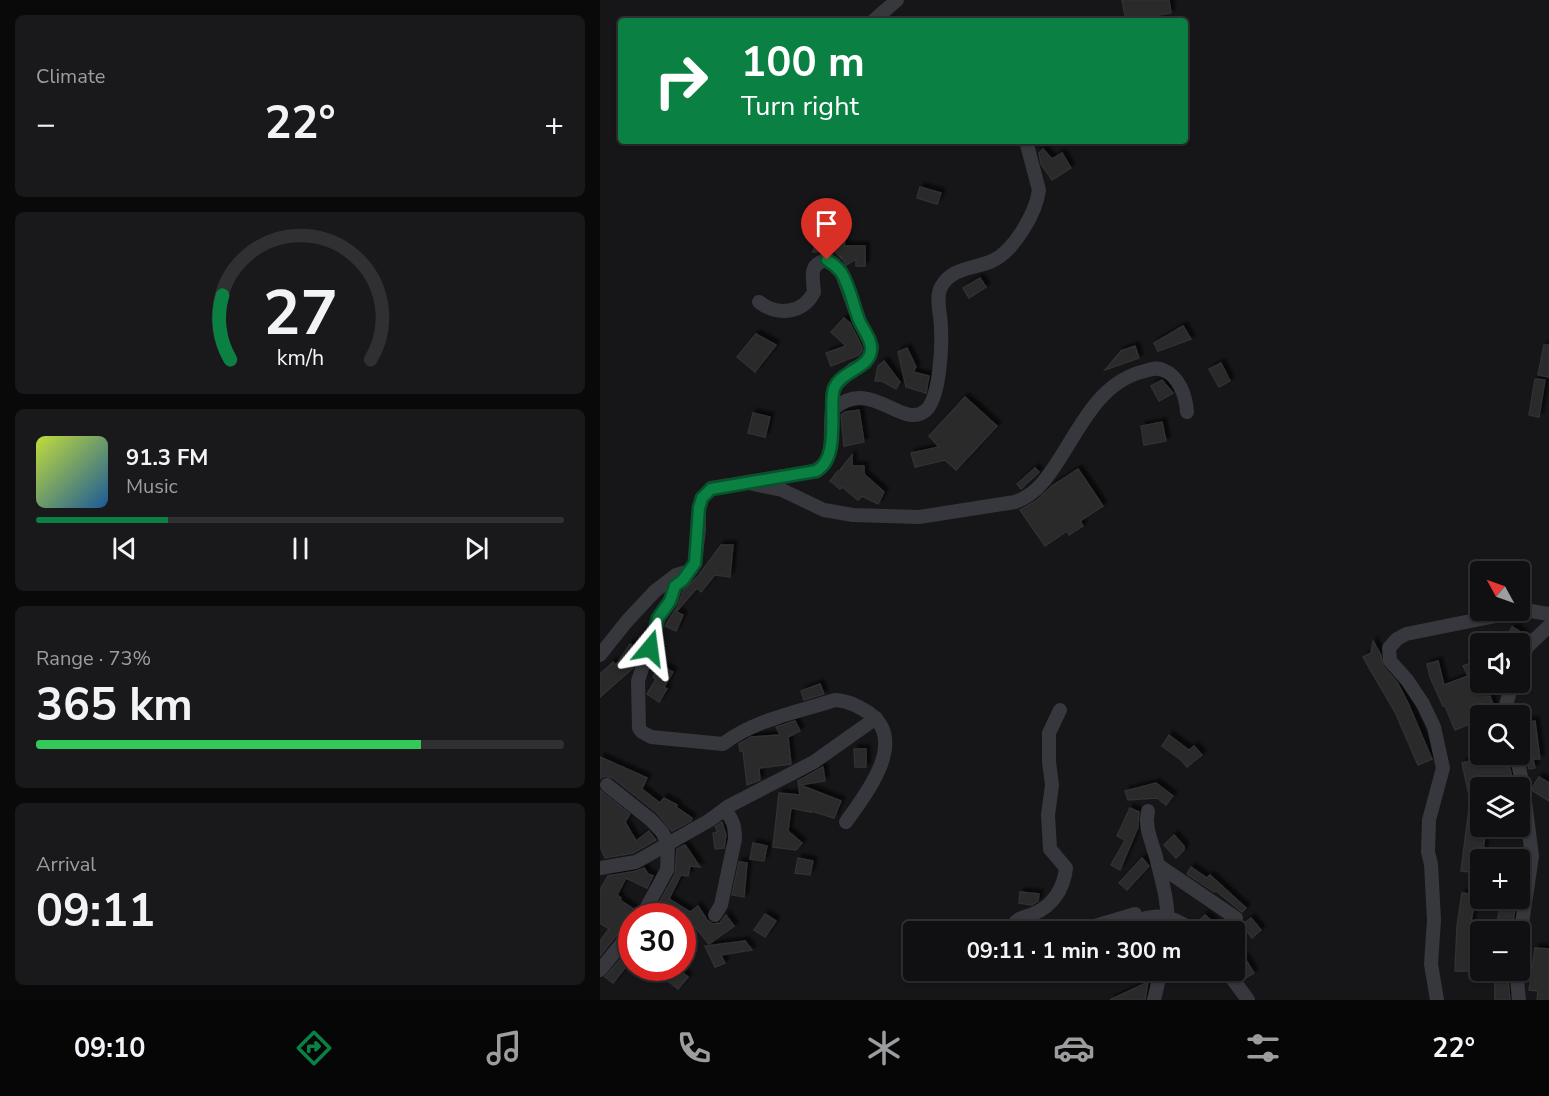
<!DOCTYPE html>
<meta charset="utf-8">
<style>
:root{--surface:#101012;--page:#19191b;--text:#f1f3f6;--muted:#9c9d9f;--line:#303032;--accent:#0b8043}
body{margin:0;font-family:"Nunito Sans",sans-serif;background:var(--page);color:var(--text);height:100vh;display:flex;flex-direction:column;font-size:22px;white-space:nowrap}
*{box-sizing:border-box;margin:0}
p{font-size:20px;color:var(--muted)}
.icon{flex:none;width:33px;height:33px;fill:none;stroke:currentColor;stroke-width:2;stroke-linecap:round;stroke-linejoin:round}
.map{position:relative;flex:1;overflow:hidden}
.drawer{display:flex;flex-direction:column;gap:15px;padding:15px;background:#09090a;width:600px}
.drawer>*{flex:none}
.top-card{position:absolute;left:18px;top:18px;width:570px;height:126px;border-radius:6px;box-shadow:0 2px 4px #0004,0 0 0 2px var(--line);background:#0b8043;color:#fff;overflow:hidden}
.needle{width:39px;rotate:310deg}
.fabs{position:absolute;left:870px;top:561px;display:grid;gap:12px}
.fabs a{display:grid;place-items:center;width:60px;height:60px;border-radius:6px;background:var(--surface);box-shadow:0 2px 4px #0004,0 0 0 2px var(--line);font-size:30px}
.speed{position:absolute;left:18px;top:903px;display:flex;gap:12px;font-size:30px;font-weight:700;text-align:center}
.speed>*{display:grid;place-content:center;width:78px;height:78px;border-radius:50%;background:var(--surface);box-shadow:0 2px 4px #0004,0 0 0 2px var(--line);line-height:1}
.speed .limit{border:9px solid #d22;background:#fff;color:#111}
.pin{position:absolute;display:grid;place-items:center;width:51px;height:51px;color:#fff;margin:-62px -26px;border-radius:50% 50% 50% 0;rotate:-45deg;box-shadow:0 0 6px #0007}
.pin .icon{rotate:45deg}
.me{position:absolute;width:66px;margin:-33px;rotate:16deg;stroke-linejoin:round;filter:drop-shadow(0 0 4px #0008)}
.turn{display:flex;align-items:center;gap:21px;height:126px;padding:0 24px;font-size:27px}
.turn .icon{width:78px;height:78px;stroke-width:2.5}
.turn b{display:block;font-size:42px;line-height:51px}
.big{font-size:45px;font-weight:700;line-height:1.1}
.drawer .tile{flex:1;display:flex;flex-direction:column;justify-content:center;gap:9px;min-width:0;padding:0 21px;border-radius:9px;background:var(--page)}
.drawer .dial{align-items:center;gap:0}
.dial svg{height:156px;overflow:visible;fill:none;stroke:var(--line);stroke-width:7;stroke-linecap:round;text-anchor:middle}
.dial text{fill:var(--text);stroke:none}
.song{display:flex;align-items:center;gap:18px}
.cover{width:72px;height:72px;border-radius:9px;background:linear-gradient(135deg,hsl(70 70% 55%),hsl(210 70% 35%))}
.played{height:6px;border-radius:3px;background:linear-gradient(90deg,var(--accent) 25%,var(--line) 25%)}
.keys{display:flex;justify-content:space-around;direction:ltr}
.heat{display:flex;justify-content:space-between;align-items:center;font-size:33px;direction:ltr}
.charge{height:9px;border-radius:4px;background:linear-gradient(90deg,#34c759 73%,var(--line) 0)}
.trip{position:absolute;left:303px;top:921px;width:342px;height:60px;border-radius:6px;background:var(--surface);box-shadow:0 2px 4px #0004,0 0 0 2px var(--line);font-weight:700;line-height:60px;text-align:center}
.menu{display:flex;height:96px;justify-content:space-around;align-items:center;background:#060607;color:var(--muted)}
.menu .icon{width:42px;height:42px}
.menu .on{color:var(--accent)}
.menu b{font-size:27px;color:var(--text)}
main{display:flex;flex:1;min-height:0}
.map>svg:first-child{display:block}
.building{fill:#29292c;stroke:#303034;stroke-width:1.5;filter:url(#shadow)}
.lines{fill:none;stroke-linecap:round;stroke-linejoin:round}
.minor{stroke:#37383d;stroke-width:14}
.route-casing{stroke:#07532c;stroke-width:15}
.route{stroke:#0b8043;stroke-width:10}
</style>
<main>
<section class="drawer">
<div class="tile"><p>Climate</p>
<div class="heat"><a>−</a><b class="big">22°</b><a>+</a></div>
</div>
<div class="tile dial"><svg viewBox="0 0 100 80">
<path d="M14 69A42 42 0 1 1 86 69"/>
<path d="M14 69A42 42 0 0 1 10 36" stroke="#0b8043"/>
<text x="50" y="56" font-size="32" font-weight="700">27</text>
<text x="50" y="72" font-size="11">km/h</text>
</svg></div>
<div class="tile">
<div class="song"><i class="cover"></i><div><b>91.3 FM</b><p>Music</p></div></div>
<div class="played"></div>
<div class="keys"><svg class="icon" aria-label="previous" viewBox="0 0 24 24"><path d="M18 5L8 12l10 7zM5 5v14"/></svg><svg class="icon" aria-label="pause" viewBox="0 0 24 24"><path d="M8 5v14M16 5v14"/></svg><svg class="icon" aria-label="next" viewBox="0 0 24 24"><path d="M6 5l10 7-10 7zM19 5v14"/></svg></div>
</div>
<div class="tile"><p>Range · 73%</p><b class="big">365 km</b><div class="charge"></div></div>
<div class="tile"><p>Arrival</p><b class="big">09:11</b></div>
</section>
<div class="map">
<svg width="949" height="1000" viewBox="0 0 949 1000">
<defs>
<filter id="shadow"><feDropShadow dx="4" dy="-4" stdDeviation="1.5" flood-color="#0009"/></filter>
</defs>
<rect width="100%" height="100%" fill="#161618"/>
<g class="building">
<path d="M522 0H569L571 13 526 21Z"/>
<path d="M443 149 452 159 462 153 471 168 452 180 441 164 439 153Z"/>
<path d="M320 187 341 193 337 204 317 198Z"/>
<path d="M219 227 246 234 244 246H265V266H256V259L246 265 241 256V258L233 249 213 252Z"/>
<path d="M380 278 386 287 369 298 363 288Z"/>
<path d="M244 318 250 323 262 347V351L259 355 231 366 226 353 246 346 231 332Z"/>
<path d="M583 326 591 339 558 351 554 343Z"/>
<path d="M156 334 176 345 155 372 137 357Z"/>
<path d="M944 345H949V377L938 375Z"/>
<path d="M535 346 539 358 505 370 521 351Z"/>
<path d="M307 348 316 367 313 372 329 376 326 393 306 387 298 352Z"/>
<path d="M284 361 300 382 296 389 282 381H275L278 366Z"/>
<path d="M621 363 630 381 619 387 609 369Z"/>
<path d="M935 379 945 380 939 417 929 415Z"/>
<path d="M562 380 573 393 559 401 551 386Z"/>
<path d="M365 397 397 426 356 470 345 460 315 467 311 453 339 447 329 436Z"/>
<path d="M259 410 264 442 244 446 241 415 245 412Z"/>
<path d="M153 413 170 417 165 437 148 433Z"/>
<path d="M562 422 566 441 544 445 541 426Z"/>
<path d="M252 455V466H264V474L284 492 278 504 262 496 258 500 242 487 240 489 230 481 238 471 242 470H240Z"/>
<path d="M435 468 439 472 421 489 417 484Z"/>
<path d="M478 469 503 506 480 521 483 526 469 535 467 531 445 546 420 510 436 501 452 486Z"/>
<path d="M121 545H133L130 577 115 575 101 592 97 588 76 612 83 615 76 631 65 626 78 606 83 591 98 576Z"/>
<path d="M912 627 924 634 918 644H912L905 639Z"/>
<path d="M773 641 781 655 783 666 797 682 808 703 831 757 832 759 818 765 795 712 763 657 771 653Z"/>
<path d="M30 644 39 649 33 668 0 697V674L13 662 16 665Z"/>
<path d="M838 661 844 685 868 676 863 666 874 662 887 697 890 696 897 716H866L869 724 855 730 845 706H843L830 677 827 664Z"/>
<path d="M60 665 73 672 64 687 67 689 59 702 47 694 56 679 53 677Z"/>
<path d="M220 684 224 694 204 700 201 691Z"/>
<path d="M195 721 200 731 188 737 191 764 159 768 160 780 147 785 143 751H140L139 744 151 737 180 735 176 727Z"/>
<path d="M935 721 940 759H933L935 768 929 769 925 754V722Z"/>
<path d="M569 735 589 750 594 746 602 755 587 767 581 760 562 746Z"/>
<path d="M254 749H266V767H255Z"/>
<path d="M896 754H907L914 788H880L881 834 885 835 882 860H880V873L861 871 870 800 862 763Z"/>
<path d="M0 757 47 778 42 789 60 803 64 798 77 805 76 807 92 818 91 821 72 831 57 813 13 778 4 776 0 779Z"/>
<path d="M223 767 225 781 200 785 241 801 234 818 211 811V812L191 808 188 831 202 843 196 850 173 847 179 793 200 795 198 781Z"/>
<path d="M939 777 949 783V801L933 791 932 788Z"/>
<path d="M556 783 573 796 566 805 557 798 528 800 525 791Z"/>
<path d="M0 790 30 814 25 822 36 841 49 831 56 840 33 853 5 858 0 846Z"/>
<path d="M530 808 539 812 538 827 520 870 511 865 525 840 517 836Z"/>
<path d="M122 822 126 835 124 848 115 849 113 833 118 832 115 827Z"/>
<path d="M574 835 584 846V850L576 858 564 845Z"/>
<path d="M153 843 167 846 164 861 150 859Z"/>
<path d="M85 845 100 867 90 866 88 876 81 875 69 899 90 912 98 906 107 920 113 924 120 923 126 915 134 926 109 944 86 916H52L75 874 77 849Z"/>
<path d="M198 858 213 861 210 875 195 873Z"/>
<path d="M542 858 549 866 527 890 519 883Z"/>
<path d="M139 862 147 863 144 897 132 895Z"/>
<path d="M591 867 607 878 610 875 646 908 642 912 616 891 614 892 587 874Z"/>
<path d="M44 868 48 874 53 876 47 888 26 878 17 895 21 898 20 900 35 910 32 916V922L25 925 0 956V941L9 929 0 923V890L8 876 37 871Z"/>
<path d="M420 892 439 894 438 901 432 905 419 903Z"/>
<path d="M862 893 875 895 870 930H872L871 971H855L857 926Z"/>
<path d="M902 898H917L911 932H895Z"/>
<path d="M165 914 176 921 165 937 154 930Z"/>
<path d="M605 915 625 932H605L602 929 597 923Z"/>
<path d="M651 918 661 930 652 938 642 925Z"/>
<path d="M145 941 152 950 121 955 125 963 115 967 105 946Z"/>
<path d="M32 946V959L13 983 5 977Z"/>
<path d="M935 948 949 949V1000H937L938 991 929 990Z"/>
<path d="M644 957 654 973 644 979 634 966V963Z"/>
<path d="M52 968H77L88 977 78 989Z"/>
<path d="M895 970H907L910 1000H895Z"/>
<path d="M548 982 545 1000H510Z"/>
</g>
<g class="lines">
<g class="minor">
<path d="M273 21 297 0"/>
<path d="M159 302C177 316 203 314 214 292 213 277 208 264 227 260L234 264 242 274 259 321 272 347 270 355 265 363 253 369 236 385 233 391 232 410"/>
<path d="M153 484 182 490 224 510 253 515 319 517 415 502C427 498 436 491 444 481 475 443 492 383 545 371 552 369 557 367 563 370 579 376 586 396 587 412"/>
<path d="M86 575 75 586 71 601 58 618 38 681 39 728 42 732 51 737 123 744C154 720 198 712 235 700 249 701 258 706 269 713 309 741 265 795 246 822"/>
<path d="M0 655 27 621 55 591 76 575 90 571 95 563 99 530V508L102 498 111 488 209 472C239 466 228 432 232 410 271 375 301 430 325 411 340 400 342 346 341 328 341 315 335 298 341 287 352 267 374 269 392 261 414 251 436 213 439 190L426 141"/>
<path d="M920 666 927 647 949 626"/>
<path d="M906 716 905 708 913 682"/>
<path d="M916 754 923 786 932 856 920 937"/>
<path d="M7 785 51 820 62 832 68 843 67 870 42 916"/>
<path d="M548 811C544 828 552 841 556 857 562 881 570 907 567 932"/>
<path d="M558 865 636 918"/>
<path d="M0 868 36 862 110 820 129 806 214 762 276 718"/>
<path d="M115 915 121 905 135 839C135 827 133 818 124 810"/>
<path d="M438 932 419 931 413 926C418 917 425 917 433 914 453 906 464 888 466 868L450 849 448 815 452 785 449 762V733L460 710"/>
<path d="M475 932 535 914"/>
<path d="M516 932C544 914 566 909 594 932"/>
<path d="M0 970 32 931"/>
<path d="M626 970 648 1000"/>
<path d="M916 970 919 1000"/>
<path d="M554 1000 561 970"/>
<path d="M837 1000 831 964 834 920 831 864 828 852 829 820 843 768 834 727 823 704 807 680 790 661 789 648 797 639 806 634 925 610 949 614"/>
</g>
</g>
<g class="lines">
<g class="route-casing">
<path id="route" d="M50 648 58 618 70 601 75 586 83 580 95 563 99 508 102 498 111 489 216 471C239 459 230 416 233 393 236 371 270 370 271 350 272 339 263 330 259 320 253 305 250 286 241 272 237 267 232 263 227 260"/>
</g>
<use href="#route" class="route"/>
</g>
</svg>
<div class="fabs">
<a><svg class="needle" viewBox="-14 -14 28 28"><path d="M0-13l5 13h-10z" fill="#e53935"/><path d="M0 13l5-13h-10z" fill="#9c9d9f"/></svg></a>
<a><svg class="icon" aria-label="sound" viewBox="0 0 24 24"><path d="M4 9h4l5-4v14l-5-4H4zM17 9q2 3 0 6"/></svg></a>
<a><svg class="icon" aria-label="search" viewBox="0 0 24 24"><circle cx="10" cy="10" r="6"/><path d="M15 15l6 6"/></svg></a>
<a><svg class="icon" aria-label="layers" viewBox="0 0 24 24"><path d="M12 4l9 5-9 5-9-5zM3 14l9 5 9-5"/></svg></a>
<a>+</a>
<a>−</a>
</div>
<div class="speed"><div class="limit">30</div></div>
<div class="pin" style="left:227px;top:260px;background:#d93025"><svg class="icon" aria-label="arrive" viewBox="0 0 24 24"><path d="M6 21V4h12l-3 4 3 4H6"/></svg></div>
<svg class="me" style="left:50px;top:648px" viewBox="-20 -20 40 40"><path d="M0-17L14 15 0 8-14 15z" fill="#0b8043" stroke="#fff" stroke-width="4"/></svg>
<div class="trip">09:11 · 1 min · 300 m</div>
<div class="top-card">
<div class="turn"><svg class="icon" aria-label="right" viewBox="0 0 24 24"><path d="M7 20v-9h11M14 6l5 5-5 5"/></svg><div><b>100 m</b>Turn right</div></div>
</div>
</div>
</main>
<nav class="menu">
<b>09:10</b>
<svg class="icon on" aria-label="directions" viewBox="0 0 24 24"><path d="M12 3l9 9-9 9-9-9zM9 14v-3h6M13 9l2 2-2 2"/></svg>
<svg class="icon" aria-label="music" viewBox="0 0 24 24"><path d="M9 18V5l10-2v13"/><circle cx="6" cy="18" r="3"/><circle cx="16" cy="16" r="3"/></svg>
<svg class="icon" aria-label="phone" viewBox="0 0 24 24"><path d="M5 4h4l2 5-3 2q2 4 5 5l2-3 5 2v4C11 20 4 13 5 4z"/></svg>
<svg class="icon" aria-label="climate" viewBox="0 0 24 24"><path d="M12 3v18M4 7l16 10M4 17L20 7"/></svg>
<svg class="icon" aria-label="car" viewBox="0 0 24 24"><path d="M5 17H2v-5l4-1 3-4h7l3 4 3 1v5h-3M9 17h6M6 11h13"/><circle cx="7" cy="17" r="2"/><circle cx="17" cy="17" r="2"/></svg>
<svg class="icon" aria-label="filters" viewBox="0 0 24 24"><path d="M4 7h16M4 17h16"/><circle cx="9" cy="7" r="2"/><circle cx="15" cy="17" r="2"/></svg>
<b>22°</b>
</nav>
